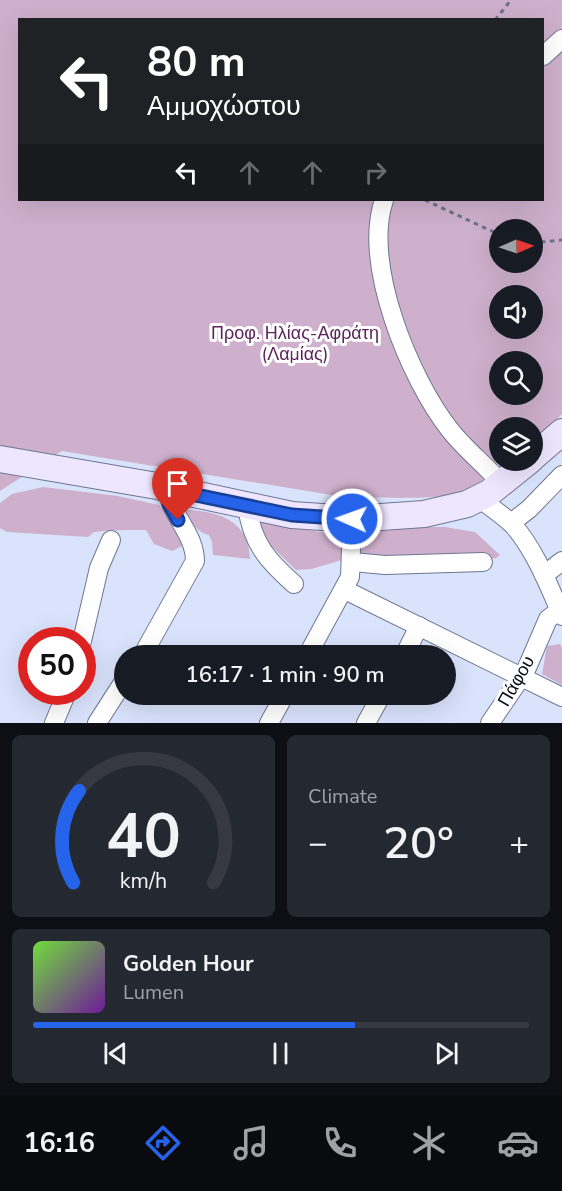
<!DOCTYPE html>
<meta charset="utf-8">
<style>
:root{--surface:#171b24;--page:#242831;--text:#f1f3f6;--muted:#9ea1a6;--line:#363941;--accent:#2563eb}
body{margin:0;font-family:"Nunito Sans",sans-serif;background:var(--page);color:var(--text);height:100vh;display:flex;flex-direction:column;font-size:22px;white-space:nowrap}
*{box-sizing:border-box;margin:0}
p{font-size:20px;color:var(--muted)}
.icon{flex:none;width:33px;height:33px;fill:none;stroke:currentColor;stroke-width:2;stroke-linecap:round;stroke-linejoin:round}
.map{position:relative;height:723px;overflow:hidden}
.side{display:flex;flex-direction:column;gap:12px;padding:12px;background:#0d0f14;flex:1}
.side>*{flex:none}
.guide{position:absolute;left:18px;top:18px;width:526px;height:183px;border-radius:0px;box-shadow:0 6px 24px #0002;background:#202124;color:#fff;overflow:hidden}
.needle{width:39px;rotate:88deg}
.tools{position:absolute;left:489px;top:219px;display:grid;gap:12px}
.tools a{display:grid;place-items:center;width:54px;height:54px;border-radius:50%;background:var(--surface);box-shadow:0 6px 24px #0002;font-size:30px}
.speed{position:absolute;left:18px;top:627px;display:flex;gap:12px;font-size:30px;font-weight:700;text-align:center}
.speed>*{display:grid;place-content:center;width:78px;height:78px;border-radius:50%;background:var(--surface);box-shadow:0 6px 24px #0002;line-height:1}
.speed .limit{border:9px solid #d22;background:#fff;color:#111}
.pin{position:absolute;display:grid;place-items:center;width:51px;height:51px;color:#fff;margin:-62px -26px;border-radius:50% 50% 50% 0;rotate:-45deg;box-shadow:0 0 6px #0007}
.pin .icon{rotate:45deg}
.me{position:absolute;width:66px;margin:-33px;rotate:272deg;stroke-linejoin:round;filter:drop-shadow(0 0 4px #0008)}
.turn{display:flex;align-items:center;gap:21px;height:126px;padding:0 30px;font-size:27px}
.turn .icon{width:78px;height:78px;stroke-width:2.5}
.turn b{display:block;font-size:42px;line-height:51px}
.lanes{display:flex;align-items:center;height:57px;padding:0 30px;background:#0003;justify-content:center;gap:30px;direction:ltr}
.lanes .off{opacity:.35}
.big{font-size:45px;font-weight:600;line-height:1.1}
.side .widget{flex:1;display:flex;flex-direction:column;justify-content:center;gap:9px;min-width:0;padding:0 21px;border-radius:9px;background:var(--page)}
.side .dial{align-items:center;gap:0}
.dial svg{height:156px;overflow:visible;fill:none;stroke:var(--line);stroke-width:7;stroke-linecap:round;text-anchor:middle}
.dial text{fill:var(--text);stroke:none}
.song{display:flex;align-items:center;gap:18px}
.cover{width:72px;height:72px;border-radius:9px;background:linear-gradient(135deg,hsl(100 70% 55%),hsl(280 70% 35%))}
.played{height:6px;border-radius:3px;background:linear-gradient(90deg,var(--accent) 65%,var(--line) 65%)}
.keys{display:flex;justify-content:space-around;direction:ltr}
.heat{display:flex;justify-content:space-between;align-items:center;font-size:33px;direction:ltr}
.side .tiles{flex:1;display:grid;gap:12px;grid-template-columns:1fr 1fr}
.widget:last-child{grid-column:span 2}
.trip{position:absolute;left:114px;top:645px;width:342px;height:60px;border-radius:30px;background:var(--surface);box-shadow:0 6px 24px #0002;font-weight:600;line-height:60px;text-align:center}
.tab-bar{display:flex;height:96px;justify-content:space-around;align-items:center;background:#090b0e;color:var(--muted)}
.tab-bar .icon{width:42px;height:42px}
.tab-bar .current{color:var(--accent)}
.tab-bar b{font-size:27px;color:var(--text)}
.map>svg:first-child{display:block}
.green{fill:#cfb0cc;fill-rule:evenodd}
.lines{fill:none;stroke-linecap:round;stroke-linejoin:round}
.street-casing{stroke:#6e7793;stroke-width:20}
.secondary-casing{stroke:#6e7793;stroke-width:28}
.path{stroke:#6c7384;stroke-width:3;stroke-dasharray:4.5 4.5;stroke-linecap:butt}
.street{stroke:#fff;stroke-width:18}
.secondary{stroke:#eee6fe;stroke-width:26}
.route-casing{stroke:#184099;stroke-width:15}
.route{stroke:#2563eb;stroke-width:10}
.labels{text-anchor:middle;stroke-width:6;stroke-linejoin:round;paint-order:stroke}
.park-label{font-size:18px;fill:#5d265b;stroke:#fff}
.street-label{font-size:18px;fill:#090d17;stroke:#fff}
</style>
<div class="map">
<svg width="562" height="723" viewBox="0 0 562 723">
<rect width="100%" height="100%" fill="#dae3fc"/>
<g class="green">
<path d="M0 0H562V414L533 442 532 428H500L499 460C491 470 482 483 469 490 445 502 367 497 338 496L62 451 0 491ZM20 20H543V200H20ZM500 230H532V262H500ZM500 296H532V328H500ZM500 362H532V394H500Z"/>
<path d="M43 487 118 496 159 505 176 523 181 534 182 546 172 551 154 544 146 530C129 530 112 530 94 532L88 537 7 532 0 528V503L12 494Z"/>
<path d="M187 510C219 511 249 521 250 559L213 555 212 542 209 535C197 533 189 521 187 510Z"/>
<path d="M264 521 340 536 342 560 311 569 296 570 265 540 257 523Z"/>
<path d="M399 527H445L475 532 500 555 496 558 486 559 360 557 358 535 370 530Z"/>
<path d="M560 644 562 648V685L542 674 547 646Z"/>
</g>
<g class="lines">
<g class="street-casing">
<g id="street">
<path d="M543 56 562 39"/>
<path d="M384 200C362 264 410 379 450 430 465 449 485 465 501 483"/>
<path d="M479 498C490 507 503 515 513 525 535 550 549 586 562 616"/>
<path d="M247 506C252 543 267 560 294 584"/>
<path d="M511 523 529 509 562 475"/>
<path d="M352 562 385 565 483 562"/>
<path d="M544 575 562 561"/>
<path d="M345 590 562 697"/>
<path d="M82 641 99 568 111 540"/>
<path d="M142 656 195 561C195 534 171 516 167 489"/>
<path d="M307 656 350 577 352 519"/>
<path d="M404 656 419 626"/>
<path d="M54 723 67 692"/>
<path d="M97 723 124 681"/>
<path d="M269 723 285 694"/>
<path d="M366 723 382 694"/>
<path d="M490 723 526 670 548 619 560 610"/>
</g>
</g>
<g class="secondary-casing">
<g id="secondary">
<path d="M532 458 562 432"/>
<path d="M0 459 157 486 292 515 352 519 424 514 467 504 489 493 530 460"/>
</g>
</g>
<g class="path">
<path d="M495 20 511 0"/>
<path d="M425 200 500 235"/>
<path d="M532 243 562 240"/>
</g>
<use href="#street" class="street"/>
<use href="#secondary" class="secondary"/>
</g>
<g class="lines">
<g class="route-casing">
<path id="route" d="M178 520 169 504 167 489 292 515 352 519"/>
</g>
<use href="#route" class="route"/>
</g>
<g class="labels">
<g class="park-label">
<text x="295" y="339">Προφ. Ηλίας-Αφράτη<tspan x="295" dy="21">(Λαμίας)</tspan></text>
</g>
<g class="street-label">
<text transform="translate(516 681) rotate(-60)" y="6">Πάφου</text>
</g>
</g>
</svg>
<div class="tools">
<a><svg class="needle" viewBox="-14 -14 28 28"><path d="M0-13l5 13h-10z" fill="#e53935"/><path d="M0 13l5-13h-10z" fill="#9ea1a6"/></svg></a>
<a><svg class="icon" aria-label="sound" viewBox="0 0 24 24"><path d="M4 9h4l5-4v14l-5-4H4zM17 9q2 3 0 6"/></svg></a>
<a><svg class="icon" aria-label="search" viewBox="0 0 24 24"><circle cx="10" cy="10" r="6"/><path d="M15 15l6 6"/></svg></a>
<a><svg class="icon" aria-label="layers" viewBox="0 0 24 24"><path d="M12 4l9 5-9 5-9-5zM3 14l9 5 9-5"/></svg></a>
</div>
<div class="speed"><div class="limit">50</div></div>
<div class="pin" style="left:178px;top:520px;background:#d93025"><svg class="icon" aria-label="arrive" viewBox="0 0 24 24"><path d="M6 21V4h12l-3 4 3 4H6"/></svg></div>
<svg class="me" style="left:352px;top:519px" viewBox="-20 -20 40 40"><circle r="17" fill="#2563eb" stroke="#fff" stroke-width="3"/><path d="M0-11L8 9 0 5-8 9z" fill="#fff"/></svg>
<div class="trip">16:17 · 1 min · 90 m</div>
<div class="guide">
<div class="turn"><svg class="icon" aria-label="left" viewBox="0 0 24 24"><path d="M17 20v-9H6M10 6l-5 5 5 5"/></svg><div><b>80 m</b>Αμμοχώστου</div></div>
<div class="lanes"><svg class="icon" aria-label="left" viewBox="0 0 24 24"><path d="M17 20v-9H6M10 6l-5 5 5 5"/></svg><svg class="icon off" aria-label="ahead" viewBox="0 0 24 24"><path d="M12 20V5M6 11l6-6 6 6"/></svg><svg class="icon off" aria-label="ahead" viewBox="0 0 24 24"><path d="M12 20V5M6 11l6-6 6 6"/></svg><svg class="icon off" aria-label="right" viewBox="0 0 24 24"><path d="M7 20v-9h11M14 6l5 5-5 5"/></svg></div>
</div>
</div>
<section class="side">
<div class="tiles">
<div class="widget dial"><svg viewBox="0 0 100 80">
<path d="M14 69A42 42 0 1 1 86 69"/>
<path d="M14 69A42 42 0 0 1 17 22" stroke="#2563eb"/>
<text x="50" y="56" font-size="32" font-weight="700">40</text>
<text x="50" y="72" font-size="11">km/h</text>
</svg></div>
<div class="widget"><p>Climate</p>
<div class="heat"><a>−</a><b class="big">20°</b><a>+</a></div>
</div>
<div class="widget">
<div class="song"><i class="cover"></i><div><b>Golden Hour</b><p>Lumen</p></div></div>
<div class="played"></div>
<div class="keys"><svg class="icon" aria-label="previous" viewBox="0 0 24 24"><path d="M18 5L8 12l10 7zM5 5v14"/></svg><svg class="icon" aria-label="pause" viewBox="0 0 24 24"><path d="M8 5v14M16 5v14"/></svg><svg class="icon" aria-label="next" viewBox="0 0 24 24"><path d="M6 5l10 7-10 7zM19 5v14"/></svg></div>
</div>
</div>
</section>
<nav class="tab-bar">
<b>16:16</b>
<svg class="icon current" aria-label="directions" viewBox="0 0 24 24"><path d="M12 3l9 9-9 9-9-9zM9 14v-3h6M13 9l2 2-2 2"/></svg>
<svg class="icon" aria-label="music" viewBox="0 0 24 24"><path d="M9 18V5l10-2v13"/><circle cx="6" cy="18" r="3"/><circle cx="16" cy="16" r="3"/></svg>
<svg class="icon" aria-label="phone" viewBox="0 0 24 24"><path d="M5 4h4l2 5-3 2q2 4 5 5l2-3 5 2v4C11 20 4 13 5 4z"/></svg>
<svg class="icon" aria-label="climate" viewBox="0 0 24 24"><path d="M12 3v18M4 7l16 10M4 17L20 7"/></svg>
<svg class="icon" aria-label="car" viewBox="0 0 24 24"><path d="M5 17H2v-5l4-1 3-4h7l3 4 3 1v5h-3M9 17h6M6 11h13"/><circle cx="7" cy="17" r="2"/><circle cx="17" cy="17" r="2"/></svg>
</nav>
